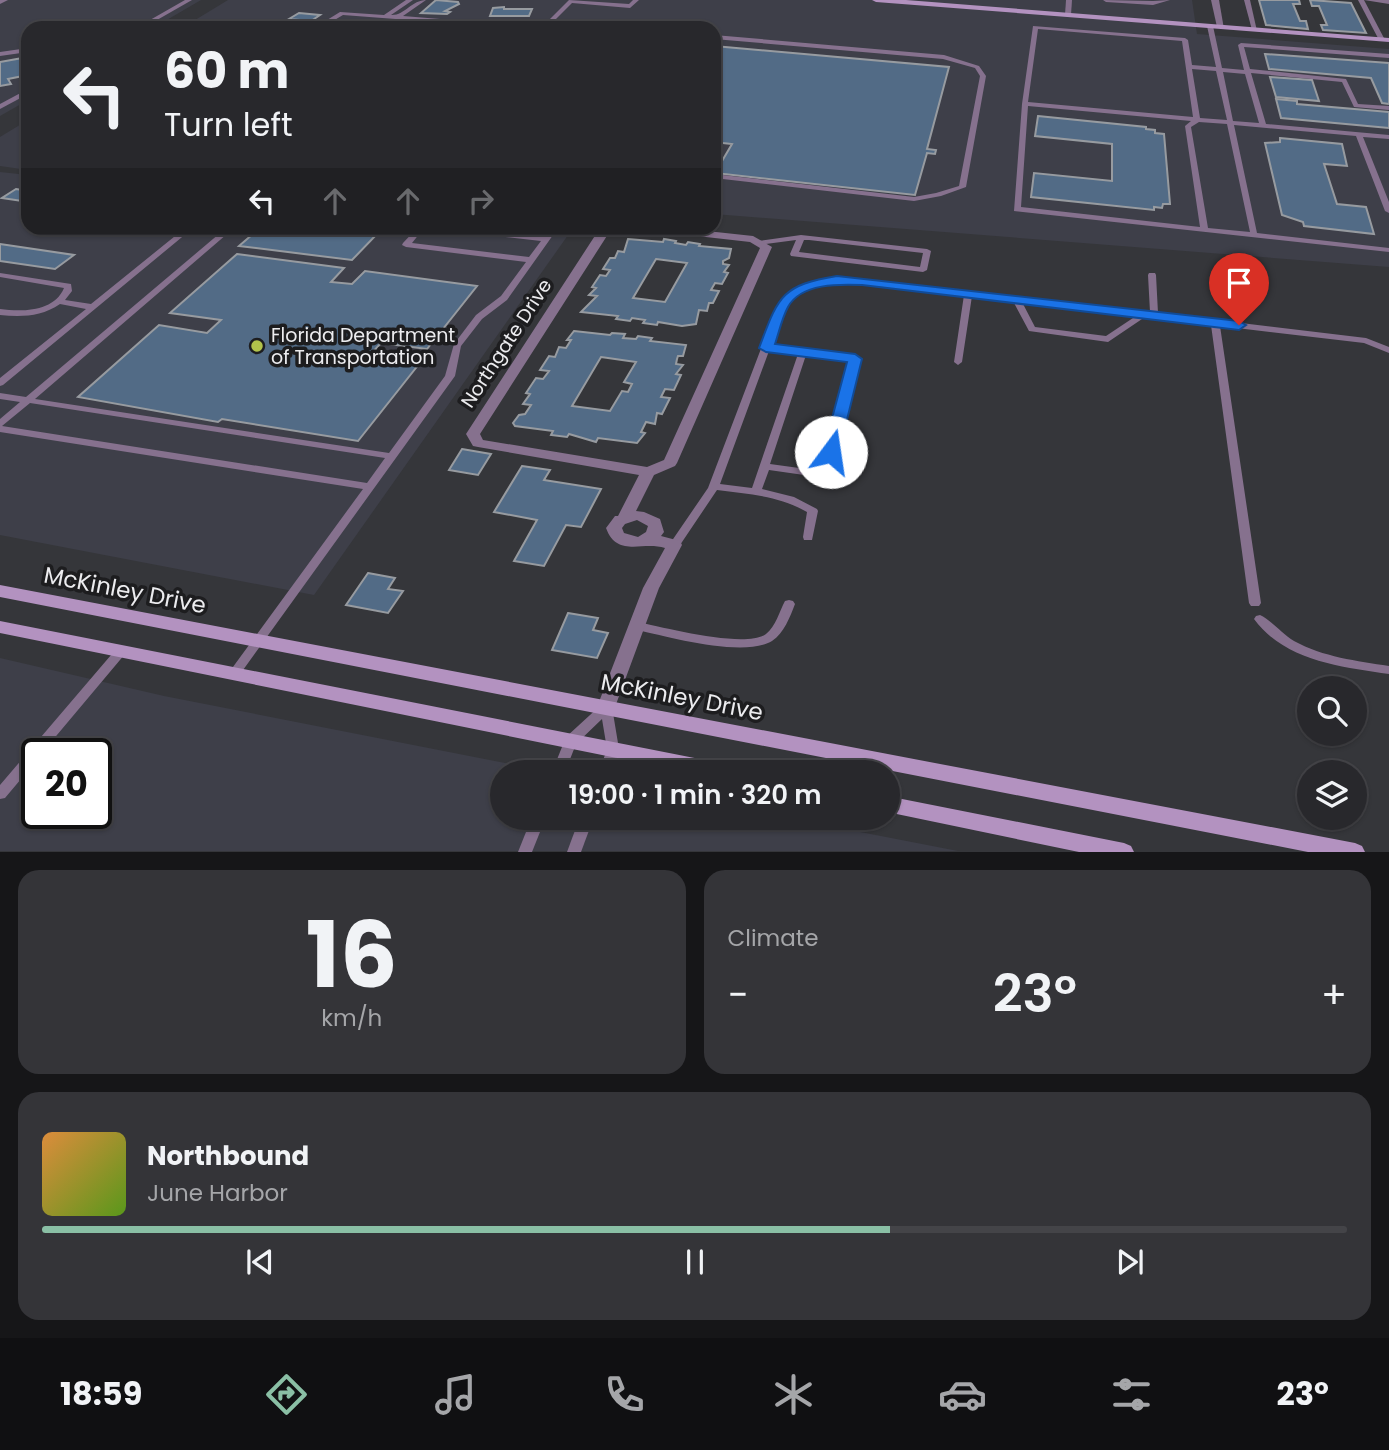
<!DOCTYPE html>
<meta charset="utf-8">
<style>
:root{--surface:#28282c;--page:#343438;--text:#f1f3f6;--muted:#a5a6a9;--line:#444448;--accent:#8abfa5}
body{margin:0;font-family:Poppins,sans-serif;background:var(--page);color:var(--text);height:100vh;display:flex;flex-direction:column;font-size:26px;white-space:nowrap}
*{box-sizing:border-box;margin:0}
p{font-size:23px;color:var(--muted)}
.icon{flex:none;width:38px;height:38px;fill:none;stroke:currentColor;stroke-width:2;stroke-linecap:round;stroke-linejoin:round}
.map{position:relative;height:852px;overflow:hidden}
.details{display:flex;flex-direction:column;gap:18px;padding:18px;background:#161618;flex:1}
.details>*{flex:none}
.hud{position:absolute;left:21px;top:21px;width:700px;height:214px;border-radius:21px;box-shadow:0 2px 5px #0004,0 0 0 2px var(--line);background:#28282c;color:var(--text);overflow:hidden}
.buttons{position:absolute;left:1297px;top:676px;display:grid;gap:14px}
.buttons a{display:grid;place-items:center;width:70px;height:70px;border-radius:50%;background:var(--surface);box-shadow:0 2px 5px #0004,0 0 0 2px var(--line);font-size:35px}
.speed{position:absolute;left:21px;top:738px;display:flex;gap:14px;font-size:35px;font-weight:700;text-align:center}
.speed>*{display:grid;place-content:center;width:91px;height:91px;border-radius:50%;background:var(--surface);box-shadow:0 2px 5px #0004,0 0 0 2px var(--line);line-height:1}
.speed .limit{border:4px solid #111;border-radius:10px;background:#fff;color:#111}
.pin{position:absolute;display:grid;place-items:center;width:60px;height:60px;color:#fff;margin:-72px -30px;border-radius:50% 50% 50% 0;rotate:-45deg;box-shadow:0 0 7px #0007}
.pin .icon{rotate:45deg}
.me{position:absolute;width:77px;margin:-38px;rotate:14deg;stroke-linejoin:round;filter:drop-shadow(0 0 5px #0008)}
.turn{display:flex;align-items:center;gap:24px;height:147px;padding:0 28px;font-size:32px}
.turn .icon{width:91px;height:91px;stroke-width:2.5}
.turn b{display:block;font-size:49px;line-height:60px}
.lanes{display:flex;align-items:center;height:66px;padding:0 28px;background:#0003;justify-content:center;gap:35px;direction:ltr}
.lanes .off{opacity:.35}
.big{font-size:52px;font-weight:600;line-height:1.1}
.details .widget{flex:1;display:flex;flex-direction:column;justify-content:center;gap:10px;min-width:0;padding:0 24px;border-radius:21px;background:var(--page)}
.details .dial{align-items:center;gap:0}
.dial b{font-size:91px;line-height:1}
.song{display:flex;align-items:center;gap:21px}
.cover{width:84px;height:84px;border-radius:10px;background:linear-gradient(135deg,hsl(30 70% 55%),hsl(90 70% 35%))}
.played{height:7px;border-radius:4px;background:linear-gradient(90deg,var(--accent) 65%,var(--line) 65%)}
.keys{display:flex;justify-content:space-around;direction:ltr}
.heat{display:flex;justify-content:space-between;align-items:center;font-size:38px;direction:ltr}
.details .tiles{flex:1;display:grid;gap:18px;grid-template-columns:1fr 1fr}
.widget:last-child{grid-column:span 2}
.trip{position:absolute;left:490px;top:760px;width:410px;height:70px;border-radius:35px;background:var(--surface);box-shadow:0 2px 5px #0004,0 0 0 2px var(--line);font-weight:600;line-height:70px;text-align:center}
.dock{display:flex;height:112px;justify-content:space-around;align-items:center;background:#101012;color:var(--muted)}
.dock .icon{width:49px;height:49px}
.dock .selected{color:var(--accent)}
.dock b{font-size:32px;color:var(--text)}
.map>svg:first-child{display:block}
.built{fill:#3e3f49;fill-rule:evenodd}
.building{fill:#526b86;stroke:#979ba0;stroke-width:2;fill-rule:evenodd}
.lines{fill:none;stroke-linecap:round;stroke-linejoin:round}
.lane{fill:#86718e;fill-rule:evenodd}
.street{fill:#86718e;fill-rule:evenodd}
.secondary{fill:#b392c0;fill-rule:evenodd}
.route{fill:#1a73e8;stroke:#114b97;stroke-width:2}
.poi-dot{fill:#b2c34b;stroke:#1d1d1f;stroke-width:2.5}
.labels{text-anchor:middle;stroke-width:7;stroke-linejoin:round;paint-order:stroke}
.poi-label{font-size:19px;fill:#ececef;stroke:#1d1d1f;text-anchor:start}
.street-label{font-size:19px;fill:#ececef;stroke:#1d1d1f}
.near-street-label{font-size:23px;fill:#ececef;stroke:#1d1d1f}
</style>
<div class="map">
<svg width="1389" height="852" viewBox="0 0 1389 852">
<rect width="100%" height="100%" fill="#35363a"/>
<g class="built">
<path d="M0 0H201L153 28H28V100L0 116Z"/>
<path d="M228 0H1192L1197 34 1389 49V267L714 214V28H182Z"/>
<path d="M28 120V170L0 166V137Z"/>
<path d="M0 172 28 175V228H573L314 595 0 535Z"/>
<path d="M0 658 164 696 551 772H502V817H783L958 851H0ZM37 754H96V814H37Z"/>
</g>
<g class="building">
<path d="M436 0 458 2 459 4 445 11 450 12 447 14 421 13Z"/>
<path d="M1259 0H1299L1300 4H1293L1300 21H1306L1308 29 1266 25Z"/>
<path d="M1310 0 1351 3 1366 33 1323 30 1321 25H1327L1319 6H1312Z"/>
<path d="M504 7V9H532L529 16H490L493 8Z"/>
<path d="M299 13 320 15 311 21 289 19Z"/>
<path d="M279 22H282L301 24 297 28H269Z"/>
<path d="M714 46 949 67 927 149 936 150 935 154 927 153 915 195 715 173 732 144 714 142Z"/>
<path d="M1265 54 1389 63V104L1382 103 1371 78 1269 69Z"/>
<path d="M28 57V71L21 72 23 76 8 79 11 84 0 86V62Z"/>
<path d="M1270 77 1312 80 1319 101 1276 97Z"/>
<path d="M1276 99 1297 101V104L1389 112V128L1281 118Z"/>
<path d="M1038 116 1146 127V129L1155 130V133L1164 134 1170 204H1163L1162 208 1154 207V210L1031 197 1034 173 1112 181V144L1035 136Z"/>
<path d="M1280 138 1342 144 1347 166 1324 164 1337 204 1366 207 1374 234 1304 226 1303 222 1282 215 1265 143 1280 142Z"/>
<path d="M16 189 28 191V198L22 201 2 198Z"/>
<path d="M260 228H334L378 233 352 260 239 246Z"/>
<path d="M628 239 663 242 664 239 676 241 675 243 686 245 688 242 700 244 699 246 731 249 729 258 723 261V264L729 265 724 272 728 273 722 284 715 283 711 290 719 291 713 303H709L707 311 699 310 696 324 682 326 658 322 657 325 643 323 645 320 632 318 630 321 616 319 618 316 581 312 597 296 589 295 596 288 592 287 600 275 606 276 610 270 603 269 610 258H615L618 251 624 252ZM656 259 687 263 665 302 633 298Z"/>
<path d="M0 244 74 255 55 269 0 261Z"/>
<path d="M237 254 344 268 331 282 352 284 365 271 477 286 427 349 381 343 369 356 419 364 358 441 222 419 218 422 78 397 159 325 207 333 221 320 170 313Z"/>
<path d="M574 331 610 335 612 333 625 334 623 338 636 339 638 336 652 338 650 341 686 345 683 356H678L677 359 676 364 683 365 676 374 681 375 674 390 665 389 661 397 670 398 662 414 657 413 655 424 646 422 641 432 645 433 637 443 598 438 596 442 569 434 567 437 551 435 553 431 515 426 513 423 519 415 525 414 531 405 523 404 530 394 526 393 536 378 543 379 549 371 540 370 549 356 555 357 559 347 566 348 571 340H567ZM601 357 636 362 624 382 632 384 628 392 622 391 610 411 572 406Z"/>
<path d="M462 449 491 454 478 475 449 470Z"/>
<path d="M522 466 550 470 544 480 601 489 581 527 566 525 544 566 514 561 537 520 494 512Z"/>
<path d="M368 573 395 578 388 589 403 591 388 613 346 605Z"/>
<path d="M568 613 598 618 593 630 608 633 597 658 552 650Z"/>
</g>
<g class="lines">
<g class="lane">
<path d="M0 0H8L0 4Z"/>
<path d="M185 0H192L143 28H136Z"/>
<path d="M406 0H413L391 15C404 16 412 0 426 0L403 16 465 21 468 23 464 28H458L461 24 343 15 321 28H314L340 12 384 15Z"/>
<path d="M569 0 629 4 633 0H639L630 8 572 3 553 22 612 26 615 28H591L547 24V22Z"/>
<path d="M1066 0H1072L1071 15 1068 17 1065 15Z"/>
<path d="M1103 0 1153 1 1170 0 1153 5 1106 2Z"/>
<path d="M1244 0H1250L1257 31 1252 30Z"/>
<path d="M1358 0H1364L1385 40 1384 41 1379 40Z"/>
<path d="M1210 24 1213 26 1222 68 1244 70 1238 45 1241 43 1389 54V58L1244 47 1250 69 1346 79 1358 104 1389 106V110L1354 107 1342 82 1251 73 1266 124 1389 135V139L1363 137 1389 202V213L1385 211 1356 136 1234 125 1257 233 1389 248V252L1014 211 1022 104 1033 26 1185 38 1188 40 1192 65 1216 67 1207 26ZM1038 29 1182 41 1193 117 1028 102ZM1192 69 1216 71 1227 120 1200 118ZM1223 72 1245 74 1259 123 1233 121ZM1028 106 1191 121 1185 126 1200 227 1021 207ZM1199 122 1227 124 1250 232 1208 228 1191 127Z"/>
<path d="M714 35 944 55 979 66 986 76 966 187 941 196 914 201 714 178V174L914 197 936 193 959 186 980 76 975 68 943 59 714 39Z"/>
<path d="M28 48V52L0 56V52Z"/>
<path d="M28 89V94L0 109V104Z"/>
<path d="M185 228H193L3 385 0 386V378L86 309 60 304C41 317 21 317 0 315V309C22 312 54 312 64 288L0 277V273L71 284 72 291 65 300 91 304Z"/>
<path d="M226 228H234L35 399 389 453 445 376 454 344 476 315 501 296 526 262 406 247 402 245 403 243 417 228H424L412 243 529 257 541 241 442 230 438 228H459L544 236 551 228H558L507 300 482 319 461 346 455 376 238 677 234 679 230 677 228 674 230 671 363 489 0 432V419L20 402 0 399V393L26 397ZM30 403 385 458 367 483 2 426Z"/>
<path d="M801 235 927 249 931 251 927 270 923 272 791 256 790 254 796 240 759 245 755 243 759 241ZM804 240H809L923 253 920 267 799 252Z"/>
<path d="M1149 273H1155L1156 275 1158 313 1366 338 1389 347V353L1364 343 1220 326 1261 603 1259 606H1251L1249 603 1211 325 1145 317 1108 342 1029 331 1013 301 972 296 962 362 958 365 954 362 964 295C924 291 811 267 786 305 780 314 775 335 771 346L855 356 859 359 829 477 825 478 769 470 762 489 794 497 817 509 818 511 812 540H804L803 537 807 512C779 496 749 494 717 490L678 548H670L669 545 708 488 778 304C800 280 831 278 862 279L1150 312 1148 275ZM1022 302 1136 316 1106 336 1035 327ZM769 351 798 354 752 488 720 484ZM806 355 850 361 821 471 770 464Z"/>
<path d="M789 600 793 601 795 604C790 617 784 633 772 641 744 658 669 637 637 630L633 629 631 626 633 623 637 622C663 627 745 649 766 634 776 626 779 612 785 601Z"/>
<path d="M1260 615C1271 620 1282 634 1294 641 1323 657 1357 661 1389 666V674C1341 667 1285 661 1254 619L1256 616Z"/>
<path d="M121 647 125 648 127 651 125 654 41 754H37V760L5 798 0 799V785L117 648Z"/>
<path d="M606 702 610 704 612 707 619 749 612 772H599L607 749 602 719 576 744 565 772H552L566 737 602 704Z"/>
<path d="M532 817H546L532 852H518Z"/>
<path d="M580 817H594L581 852H567Z"/>
</g>
<g class="street">
<path d="M1211 0H1219L1224 29 1217 27Z"/>
<path d="M1364 0H1389V4Z"/>
<path d="M508 20 512 22 511 24 465 25 461 23 465 21Z"/>
<path d="M600 228H612L480 434 483 440 647 467 664 460 760 248 750 242 653 231 647 228H679L753 236 772 247 677 463 675 466 654 475 636 511 644 512 660 519 664 532 661 536 680 541 682 545 659 588 615 707 612 712 606 714 600 712 597 707 643 588 665 548C642 541 617 558 606 528L615 516H618L639 475 478 447 473 446 466 434ZM637 520 648 526 646 532 638 537 624 533 622 528 625 524Z"/>
</g>
<g class="secondary">
<path d="M872 0H906L1389 38V42L876 2Z"/>
<path d="M0 585 1355 843 1362 846 1365 852H1308L0 597Z"/>
<path d="M0 621 725 764 732 767 734 772H686L0 633Z"/>
<path d="M887 796 1124 843 1131 846 1134 852H1079L887 812Z"/>
</g>
</g>
<path class="route" d="M837 276 1239 321 1246 325 1239 330 862 285C840 284 801 283 788 307 782 318 779 332 775 344L855 354 862 359 839 452 831 456 823 452 847 362 766 352 759 348C778 298 780 285 837 276Z"/>
<circle class="poi-dot" cx="257" cy="346" r="7"/>
<g class="labels">
<g class="poi-label">
<text x="271" y="342">Florida Department<tspan x="271" dy="22">of Transportation</tspan></text>
</g>
<g class="street-label">
<text transform="translate(506 343) rotate(-57)" y="7">Northgate Drive</text>
</g>
<g class="near-street-label">
<text transform="translate(125 590) rotate(11)" y="8">McKinley Drive</text>
<text transform="translate(682 697) rotate(11)" y="8">McKinley Drive</text>
</g>
</g>
</svg>
<div class="buttons">
<a><svg class="icon" aria-label="search" viewBox="0 0 24 24"><circle cx="10" cy="10" r="6"/><path d="M15 15l6 6"/></svg></a>
<a><svg class="icon" aria-label="layers" viewBox="0 0 24 24"><path d="M12 4l9 5-9 5-9-5zM3 14l9 5 9-5"/></svg></a>
</div>
<div class="speed"><div class="limit">20</div></div>
<div class="pin" style="left:1239px;top:325px;background:#d93025"><svg class="icon" aria-label="arrive" viewBox="0 0 24 24"><path d="M6 21V4h12l-3 4 3 4H6"/></svg></div>
<svg class="me" style="left:831px;top:452px" viewBox="-20 -20 40 40"><circle r="19" fill="#fff"/><path d="M0-13L10 11 0 6-10 11z" fill="#1a73e8"/></svg>
<div class="trip">19:00 · 1 min · 320 m</div>
<div class="hud">
<div class="turn"><svg class="icon" aria-label="left" viewBox="0 0 24 24"><path d="M17 20v-9H6M10 6l-5 5 5 5"/></svg><div><b>60 m</b>Turn left</div></div>
<div class="lanes"><svg class="icon" aria-label="left" viewBox="0 0 24 24"><path d="M17 20v-9H6M10 6l-5 5 5 5"/></svg><svg class="icon off" aria-label="ahead" viewBox="0 0 24 24"><path d="M12 20V5M6 11l6-6 6 6"/></svg><svg class="icon off" aria-label="ahead" viewBox="0 0 24 24"><path d="M12 20V5M6 11l6-6 6 6"/></svg><svg class="icon off" aria-label="right" viewBox="0 0 24 24"><path d="M7 20v-9h11M14 6l5 5-5 5"/></svg></div>
</div>
</div>
<section class="details">
<div class="tiles">
<div class="widget dial"><b>16</b><p>km/h</p></div>
<div class="widget"><p>Climate</p>
<div class="heat"><a>−</a><b class="big">23°</b><a>+</a></div>
</div>
<div class="widget">
<div class="song"><i class="cover"></i><div><b>Northbound</b><p>June Harbor</p></div></div>
<div class="played"></div>
<div class="keys"><svg class="icon" aria-label="previous" viewBox="0 0 24 24"><path d="M18 5L8 12l10 7zM5 5v14"/></svg><svg class="icon" aria-label="pause" viewBox="0 0 24 24"><path d="M8 5v14M16 5v14"/></svg><svg class="icon" aria-label="next" viewBox="0 0 24 24"><path d="M6 5l10 7-10 7zM19 5v14"/></svg></div>
</div>
</div>
</section>
<nav class="dock">
<b>18:59</b>
<svg class="icon selected" aria-label="directions" viewBox="0 0 24 24"><path d="M12 3l9 9-9 9-9-9zM9 14v-3h6M13 9l2 2-2 2"/></svg>
<svg class="icon" aria-label="music" viewBox="0 0 24 24"><path d="M9 18V5l10-2v13"/><circle cx="6" cy="18" r="3"/><circle cx="16" cy="16" r="3"/></svg>
<svg class="icon" aria-label="phone" viewBox="0 0 24 24"><path d="M5 4h4l2 5-3 2q2 4 5 5l2-3 5 2v4C11 20 4 13 5 4z"/></svg>
<svg class="icon" aria-label="climate" viewBox="0 0 24 24"><path d="M12 3v18M4 7l16 10M4 17L20 7"/></svg>
<svg class="icon" aria-label="car" viewBox="0 0 24 24"><path d="M5 17H2v-5l4-1 3-4h7l3 4 3 1v5h-3M9 17h6M6 11h13"/><circle cx="7" cy="17" r="2"/><circle cx="17" cy="17" r="2"/></svg>
<svg class="icon" aria-label="filters" viewBox="0 0 24 24"><path d="M4 7h16M4 17h16"/><circle cx="9" cy="7" r="2"/><circle cx="15" cy="17" r="2"/></svg>
<b>23°</b>
</nav>
